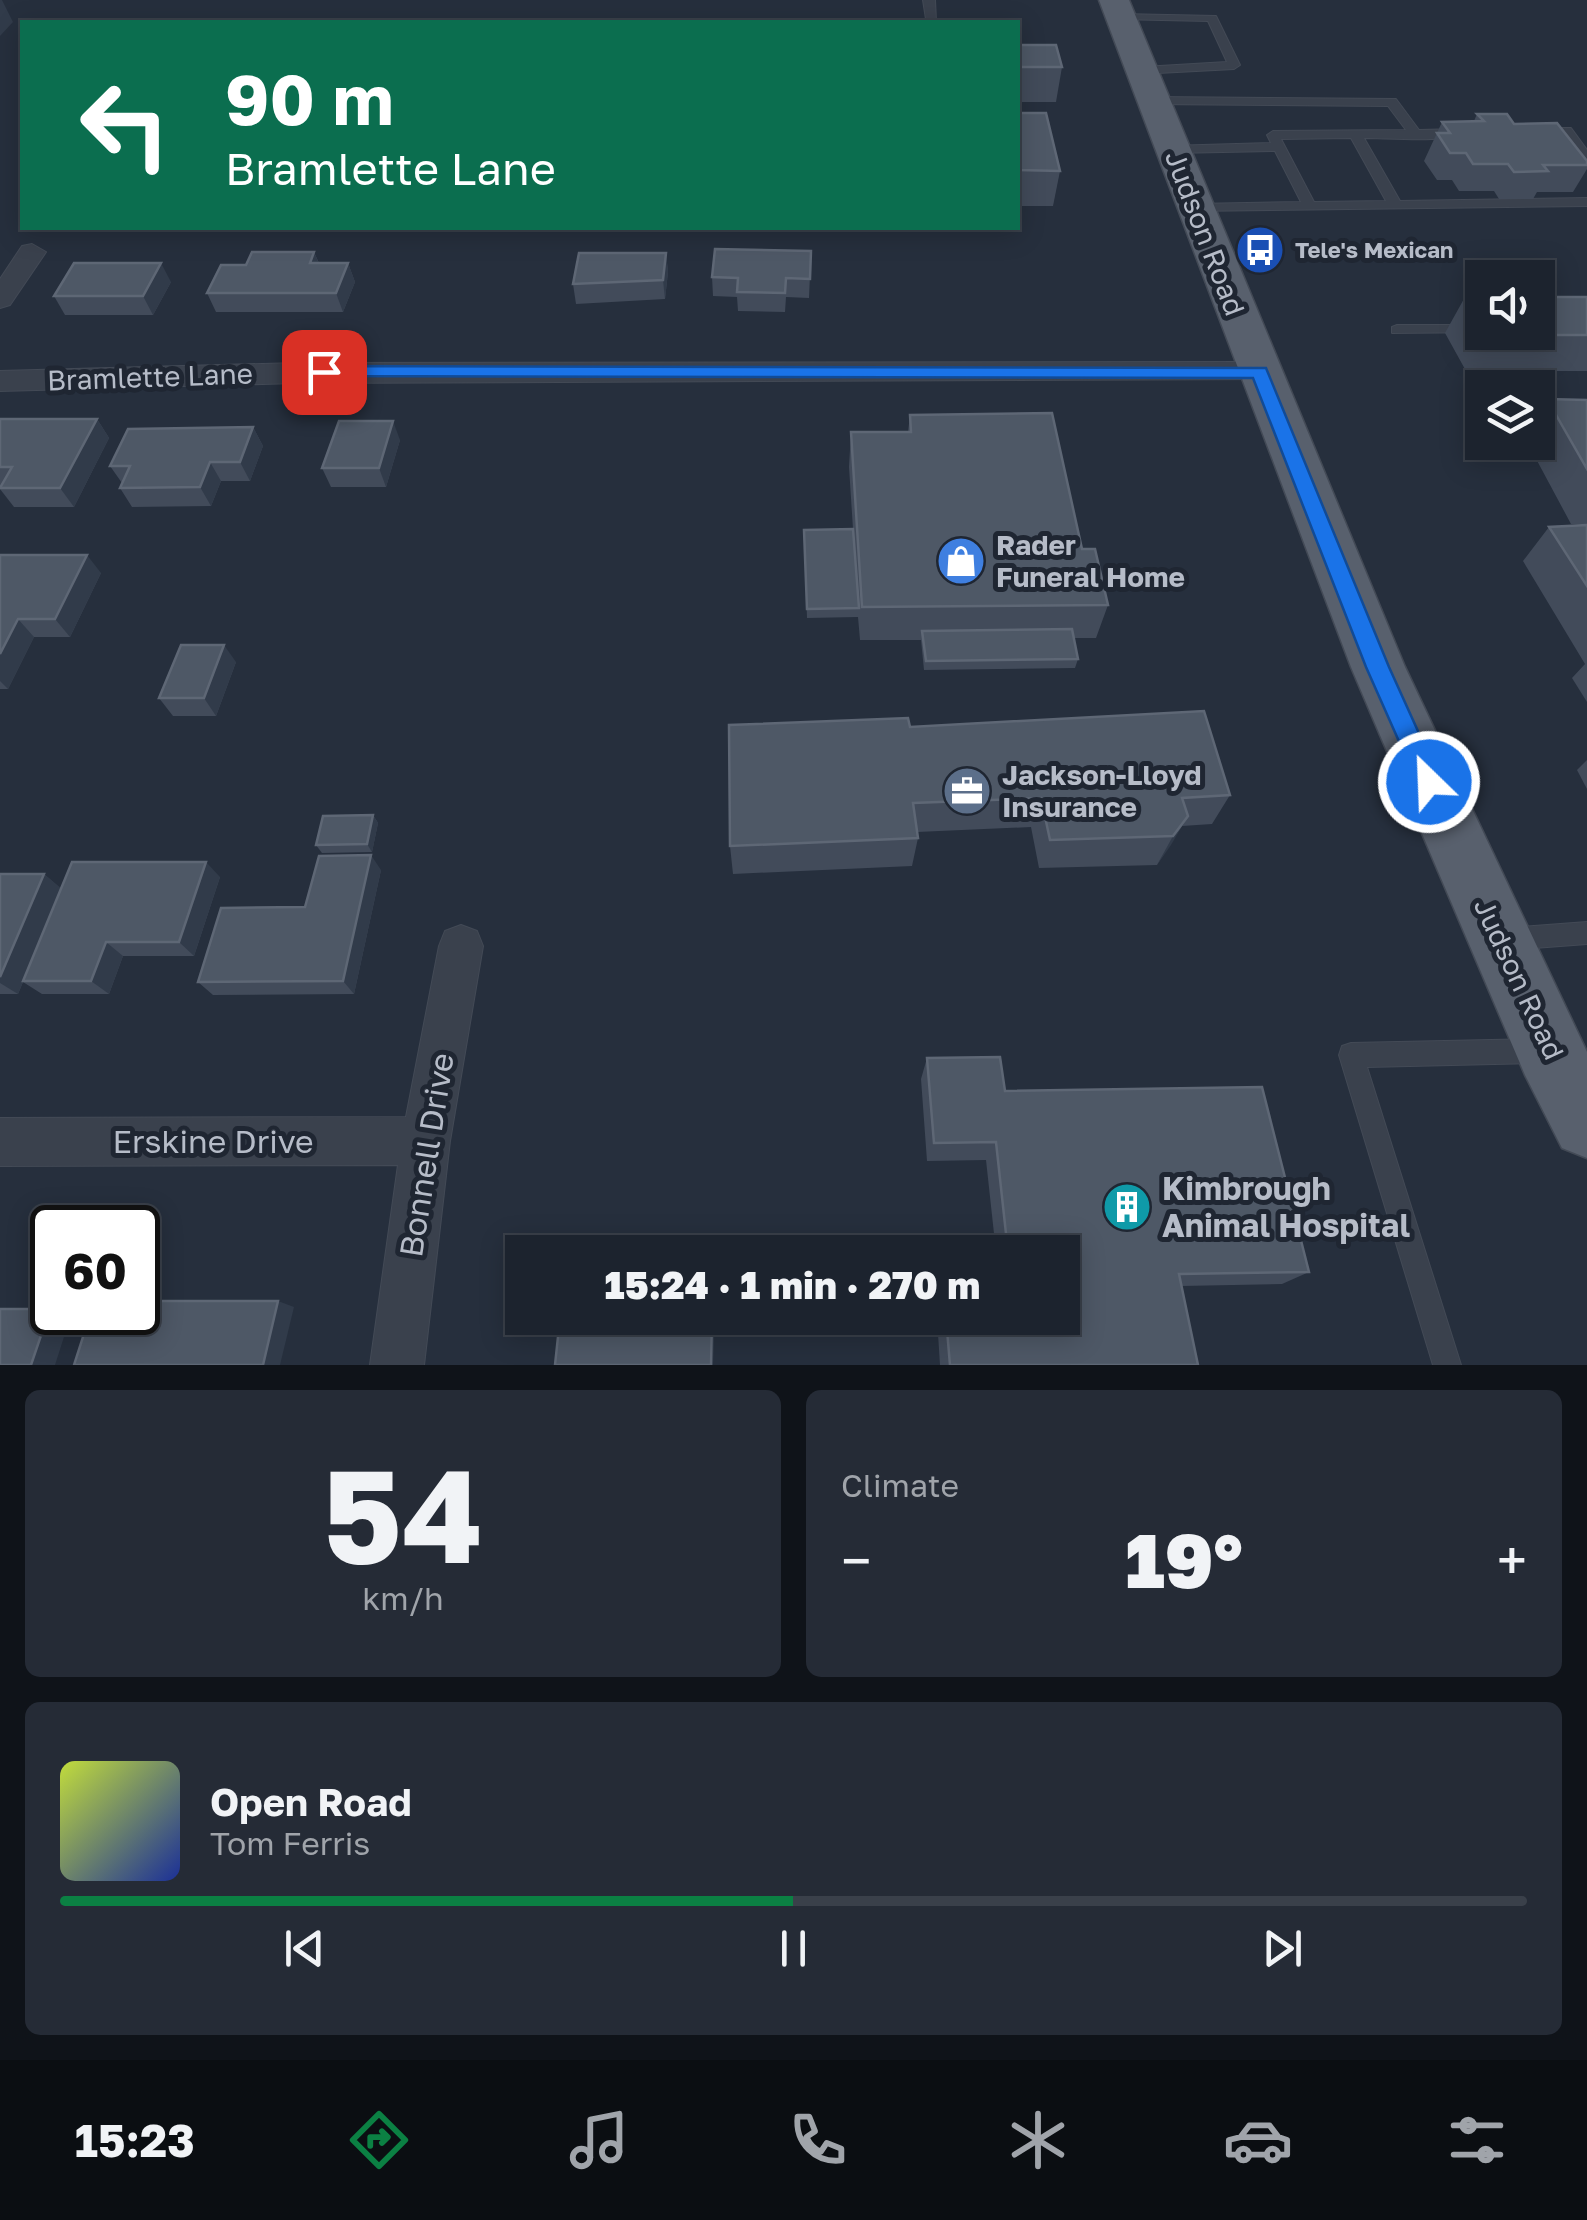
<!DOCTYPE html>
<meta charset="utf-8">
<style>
:root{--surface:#1c232e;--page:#252b36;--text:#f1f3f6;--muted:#a0a4aa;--line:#3a404a;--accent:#0b8043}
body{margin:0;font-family:"Golos Text",sans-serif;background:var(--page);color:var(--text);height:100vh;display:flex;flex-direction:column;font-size:38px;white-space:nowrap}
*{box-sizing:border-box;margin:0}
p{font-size:32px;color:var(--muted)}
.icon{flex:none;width:55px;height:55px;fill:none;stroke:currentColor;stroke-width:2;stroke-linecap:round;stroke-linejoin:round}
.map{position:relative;height:1365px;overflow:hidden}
.details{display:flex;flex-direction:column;gap:25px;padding:25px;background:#0f1319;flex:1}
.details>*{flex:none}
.hud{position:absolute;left:20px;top:20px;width:1000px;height:210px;border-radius:0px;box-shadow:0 5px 25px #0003,0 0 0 2px var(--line);background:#0b6e4f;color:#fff;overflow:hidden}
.fabs{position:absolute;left:1465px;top:260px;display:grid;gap:20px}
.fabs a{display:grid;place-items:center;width:90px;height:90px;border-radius:0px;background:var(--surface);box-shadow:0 5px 25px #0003,0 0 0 2px var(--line);font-size:50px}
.speed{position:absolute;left:30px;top:1205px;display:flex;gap:20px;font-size:50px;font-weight:700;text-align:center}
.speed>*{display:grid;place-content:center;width:130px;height:130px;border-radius:50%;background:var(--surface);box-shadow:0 5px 25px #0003,0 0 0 2px var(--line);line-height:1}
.speed .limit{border:5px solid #111;border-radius:15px;background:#fff;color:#111}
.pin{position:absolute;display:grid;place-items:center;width:85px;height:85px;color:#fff;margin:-42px;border-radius:20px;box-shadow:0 5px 15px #0006}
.me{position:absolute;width:110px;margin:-55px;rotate:336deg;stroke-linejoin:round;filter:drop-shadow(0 0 8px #0008)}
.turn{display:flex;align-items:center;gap:35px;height:210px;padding:0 40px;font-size:45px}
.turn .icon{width:130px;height:130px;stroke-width:2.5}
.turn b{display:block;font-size:70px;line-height:85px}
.big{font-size:75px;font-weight:800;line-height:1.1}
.details .tile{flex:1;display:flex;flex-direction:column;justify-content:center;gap:15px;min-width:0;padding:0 35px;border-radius:15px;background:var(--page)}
.details .dial{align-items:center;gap:0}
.dial b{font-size:130px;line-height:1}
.song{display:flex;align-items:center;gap:30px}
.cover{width:120px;height:120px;border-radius:15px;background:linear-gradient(135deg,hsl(70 70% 55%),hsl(230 70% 35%))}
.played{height:10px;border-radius:5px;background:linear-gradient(90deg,var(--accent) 50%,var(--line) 50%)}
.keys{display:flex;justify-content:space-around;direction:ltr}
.heat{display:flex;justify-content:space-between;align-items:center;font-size:55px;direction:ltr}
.details .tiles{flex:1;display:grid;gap:25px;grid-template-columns:1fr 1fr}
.tile:last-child{grid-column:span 2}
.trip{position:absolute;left:505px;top:1235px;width:575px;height:100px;border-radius:0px;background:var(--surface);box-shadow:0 5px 25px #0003,0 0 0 2px var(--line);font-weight:800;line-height:100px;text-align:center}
.dock{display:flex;height:160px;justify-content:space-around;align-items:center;background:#0b0e12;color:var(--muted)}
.dock .icon{width:70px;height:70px}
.dock .active{color:var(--accent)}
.dock b{font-size:45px;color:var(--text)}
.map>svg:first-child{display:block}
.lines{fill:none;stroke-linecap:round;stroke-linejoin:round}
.lane-casing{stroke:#434a56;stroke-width:2}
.street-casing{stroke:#434a56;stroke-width:2}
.primary-casing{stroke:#434a56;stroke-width:3}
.lane{fill:#3a414d;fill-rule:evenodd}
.street{fill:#3a414d;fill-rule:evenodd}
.primary{fill:#58606d;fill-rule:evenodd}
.wall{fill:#424b5a}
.shaded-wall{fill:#313b4a}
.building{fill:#4e5866;stroke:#5e6775;stroke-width:2.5}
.route{fill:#1a73e8;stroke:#114b97;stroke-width:2.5}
.labels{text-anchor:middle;stroke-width:10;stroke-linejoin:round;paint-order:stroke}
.far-poi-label{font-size:22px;font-weight:bold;fill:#b6bcc8;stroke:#1f2632;text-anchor:start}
.street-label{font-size:28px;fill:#b6bcc8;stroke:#1f2632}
.poi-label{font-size:28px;font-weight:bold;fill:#b6bcc8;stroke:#1f2632;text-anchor:start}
.near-street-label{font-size:32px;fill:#b6bcc8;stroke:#1f2632}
.near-poi-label{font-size:32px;font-weight:bold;fill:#b6bcc8;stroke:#1f2632;text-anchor:start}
</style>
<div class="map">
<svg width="1587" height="1365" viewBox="0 0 1587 1365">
<rect width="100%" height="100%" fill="#262f3d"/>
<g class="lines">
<g class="lane-casing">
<g id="lane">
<path d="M923 0H935L936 21 926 19Z"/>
<path d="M1120 14 1216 16 1240 65 1234 69 1139 74 1137 71 1143 67 1227 62 1208 21 1116 19 1114 17Z"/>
<path d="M1154 97 1396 99 1419 130 1461 129 1467 133C1451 143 1388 138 1364 138L1400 201 1587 198V206L1190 211V205L1195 204 1301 202 1275 151 1173 153 1168 152V146L1271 143 1267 135 1273 131 1406 130 1388 106 1150 104V98ZM1351 138 1386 201 1314 202 1281 139Z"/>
<path d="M1535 128H1571L1587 150V163L1582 162 1562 135H1530V129Z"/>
<path d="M1397 325H1482V332H1488L1392 333V327Z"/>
<path d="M1587 922V944L1507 950 1499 947 1495 939 1499 931 1507 928Z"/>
<path d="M1540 1039 1549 1042 1552 1051 1549 1060 1540 1063 1367 1067 1461 1365H1433L1339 1055 1342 1046 1351 1043Z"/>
</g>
</g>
<g class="street-casing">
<g id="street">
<path d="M32 244 46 252 10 305 0 308V279L22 246Z"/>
<path d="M1260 362 1271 365 1275 372 1271 379 297 383 0 391V371L297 363Z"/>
<path d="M461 925 477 931 483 946 450 1141 424 1365H370L398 1165 0 1166V1118L406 1117 439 946 445 931Z"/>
</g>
</g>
<g class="primary-casing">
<path id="primary" d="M1099 0H1129L1405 667 1587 1052V1158L1562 1148 1525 1075 1351 667Z"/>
</g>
<use href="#lane" class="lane"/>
<use href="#street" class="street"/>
<use href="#primary" class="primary"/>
</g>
<g class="wall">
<path d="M1018 45 1062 67 1056 102H1018Z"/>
<path d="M1018 113 1060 171 1053 206H1018Z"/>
<path d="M1477 114 1514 124 1587 161V169L1573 192H1537L1533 199H1499L1494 191H1459L1452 180H1437L1424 161 1442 122 1474 121Z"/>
<path d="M811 251 809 298 786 297 785 312 738 311 737 297 713 296 712 277Z"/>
<path d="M314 252 319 263H348L355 282 343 312H216L207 293 246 265Z"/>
<path d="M666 253 668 272 665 299 576 304 573 284Z"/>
<path d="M171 282 153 315H65L54 296Z"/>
<path d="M1465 297H1482V332H1538L1587 297V371H1466L1445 333Z"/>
<path d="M1547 399 1587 400V524H1571L1527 442H1538V413Z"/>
<path d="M910 415 1082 549 1108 605 1096 638H1074L1078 659 1075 668 924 670 921 640H860L858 617 807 618 804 530 853 529 849 467 851 432H908Z"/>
<path d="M0 419H97L109 438 74 507H14L0 489Z"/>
<path d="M253 427 263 446 250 481H221L211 506 132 507 120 488 122 483 110 466Z"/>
<path d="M400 440 386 487H331L322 468Z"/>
<path d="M1587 525V702L1572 678 1585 664 1523 561 1549 527Z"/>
<path d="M0 555 101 573 70 637H34L8 689H0Z"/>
<path d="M236 662 216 716H173L159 698Z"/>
<path d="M910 727 1230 795 1212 824 1182 826 1157 865 1039 868 1031 827 917 832 918 838 912 866 733 874 730 846Z"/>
<path d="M1587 760V789L1577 770Z"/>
<path d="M373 815 378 823 372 852 322 853 316 845Z"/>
<path d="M381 870 354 994 213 995 198 982 305 907Z"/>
<path d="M0 874H44L61 889 220 877 194 956H123L109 994H42L23 982 18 994H0Z"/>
<path d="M927 1058 1005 1091 1309 1272 1282 1284 1181 1286 1198 1365H940L937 1318H1062V1252H996L986 1160 927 1161 921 1079Z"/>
</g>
<g class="shaded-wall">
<path d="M0 0H2L13 22 0 36Z"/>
<path d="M314 252 322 271 310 263Z"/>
<path d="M666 253 668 272 665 299 663 280Z"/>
<path d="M161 263 171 282 153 315 143 296Z"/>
<path d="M348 263 355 282 343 312 336 293Z"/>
<path d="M97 419 109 438 74 507 60 488Z"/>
<path d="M393 421 400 440 386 487 379 468Z"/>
<path d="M253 427 263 446 250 481 240 462Z"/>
<path d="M210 462 221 481 211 506 200 487Z"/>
<path d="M87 555 101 573 70 637 55 619Z"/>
<path d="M18 619 34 637 8 689 0 681V654Z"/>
<path d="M224 645 236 662 216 716 204 698Z"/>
<path d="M373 815 378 823 372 852 367 844Z"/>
<path d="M1188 816 1171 845 1157 865 1173 836Z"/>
<path d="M371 855 381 870 354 994 343 981Z"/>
<path d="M206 862 220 877 194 956 179 942Z"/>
<path d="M44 874 62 889 18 994 0 983V977Z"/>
<path d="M106 942 123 956 109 994 91 981Z"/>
<path d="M278 1301 294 1307 280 1365H263Z"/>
<path d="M50 1309 52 1310V1312L71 1315 55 1365H31Z"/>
<path d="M712 1318H715L713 1365H711Z"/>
</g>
<g class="building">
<path d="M1018 45H1056L1062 67H1018Z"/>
<path d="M1018 113H1046L1060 171 1018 170Z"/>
<path d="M1477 114H1507L1514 124 1557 123 1587 161V165H1543L1548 171 1514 172 1508 164H1473L1466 153H1450L1437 133H1450L1442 122 1484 121Z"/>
<path d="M715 249 811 251 810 279 786 278 785 293 737 292 738 278 712 277Z"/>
<path d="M252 252H314L310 263H348L336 293H207L221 265H246Z"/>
<path d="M579 253H666L663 280 573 284Z"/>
<path d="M74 263H161L143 296H54Z"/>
<path d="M1465 297H1482V328Z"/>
<path d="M1538 297H1587V335H1487L1485 332H1538Z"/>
<path d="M1547 399 1587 400V469Z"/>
<path d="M1052 413 1082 549H1095L1108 605 862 607 851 432H911L910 415Z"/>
<path d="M0 419H97L60 488H0L12 467H0Z"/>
<path d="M339 421H393L379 468H322Z"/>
<path d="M253 427 240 462H210L200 487 120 488 130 466H110L128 429Z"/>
<path d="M1587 525V586L1549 527Z"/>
<path d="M853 529 859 608 807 609 804 530Z"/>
<path d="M0 555H87L55 619H18L0 654Z"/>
<path d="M1072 629 1078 659 926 661 922 631Z"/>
<path d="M181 645H224L204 698H159Z"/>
<path d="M1204 711 1230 795 1182 798 1188 816 1173 836 1050 840 1041 798 913 803 918 838 730 846 729 725 908 718 910 727Z"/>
<path d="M373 815 367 844 316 845 323 816Z"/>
<path d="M371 855 343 981 198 982 221 908 305 907 319 856Z"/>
<path d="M72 862H206L179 942H106L91 981H23Z"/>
<path d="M0 874H44L0 977Z"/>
<path d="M1000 1057 1005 1091 1262 1087 1309 1272 1179 1274 1198 1365H950L946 1318H1062V1252H1008L996 1142 934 1143 927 1058Z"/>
<path d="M138 1301H278L263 1365H74L91 1312H138Z"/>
<path d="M0 1309H50L31 1365H0Z"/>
<path d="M560 1318H712L711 1365H555Z"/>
</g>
<path class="route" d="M324 366 1266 368 1389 667 1441 782 1438 790 1429 793 1420 790 1417 782 1366 667 1253 378 318 376V368Z"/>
<defs>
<g id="bus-disc" transform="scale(2.5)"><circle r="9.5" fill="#1a4fb4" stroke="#1f2632"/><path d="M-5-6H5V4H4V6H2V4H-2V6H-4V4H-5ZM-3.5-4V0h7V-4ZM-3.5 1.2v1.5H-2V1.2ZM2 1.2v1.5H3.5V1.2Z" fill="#fff"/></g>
<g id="shop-disc" transform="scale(2.5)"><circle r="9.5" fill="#3f7fe0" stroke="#1f2632"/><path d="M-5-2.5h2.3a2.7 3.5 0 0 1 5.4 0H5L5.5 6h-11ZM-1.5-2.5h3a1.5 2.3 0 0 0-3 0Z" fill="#fff"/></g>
<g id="office-disc" transform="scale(2.5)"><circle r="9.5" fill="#5c6f8a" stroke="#1f2632"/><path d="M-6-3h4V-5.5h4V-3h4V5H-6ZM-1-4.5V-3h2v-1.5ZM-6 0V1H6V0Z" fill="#fff"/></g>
<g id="building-disc" transform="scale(2.5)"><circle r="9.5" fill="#0f9aa8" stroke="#1f2632"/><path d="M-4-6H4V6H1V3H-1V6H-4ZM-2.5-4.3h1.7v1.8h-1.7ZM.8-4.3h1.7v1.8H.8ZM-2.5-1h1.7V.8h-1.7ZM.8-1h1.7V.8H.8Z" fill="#fff"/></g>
</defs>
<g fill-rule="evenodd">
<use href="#bus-disc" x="1260" y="250"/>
<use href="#shop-disc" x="961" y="561"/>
<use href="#office-disc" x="967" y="791"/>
<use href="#building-disc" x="1127" y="1207"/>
</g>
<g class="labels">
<g class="far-poi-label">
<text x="1295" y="258">Tele's Mexican</text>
</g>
<g class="street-label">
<text transform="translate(1205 233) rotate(69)" y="10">Judson Road</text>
<text transform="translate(150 377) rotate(-2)" y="10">Bramlette Lane</text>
<text transform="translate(1519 979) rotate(65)" y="10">Judson Road</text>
</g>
<g class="poi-label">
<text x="996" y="555">Rader<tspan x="996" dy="32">Funeral Home</tspan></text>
<text x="1002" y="785">Jackson-Lloyd<tspan x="1002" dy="32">Insurance</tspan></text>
</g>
<g class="near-street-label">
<text x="213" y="1153">Erskine Drive</text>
<text transform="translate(427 1155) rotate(-81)" y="11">Bonnell Drive</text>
</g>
<g class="near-poi-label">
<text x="1162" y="1200">Kimbrough<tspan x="1162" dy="37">Animal Hospital</tspan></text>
</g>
</g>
</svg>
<div class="fabs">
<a><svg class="icon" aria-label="sound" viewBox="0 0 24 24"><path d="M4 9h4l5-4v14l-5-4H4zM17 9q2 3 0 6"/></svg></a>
<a><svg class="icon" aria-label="layers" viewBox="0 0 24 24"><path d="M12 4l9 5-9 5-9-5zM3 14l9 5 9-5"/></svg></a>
</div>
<div class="speed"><div class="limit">60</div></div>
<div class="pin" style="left:324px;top:372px;background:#d93025"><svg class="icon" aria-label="arrive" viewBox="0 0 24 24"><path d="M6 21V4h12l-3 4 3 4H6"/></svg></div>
<svg class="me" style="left:1429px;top:782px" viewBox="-20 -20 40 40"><circle r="17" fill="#1a73e8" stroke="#fff" stroke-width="3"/><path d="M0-11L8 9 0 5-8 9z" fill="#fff"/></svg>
<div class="trip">15:24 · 1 min · 270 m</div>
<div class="hud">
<div class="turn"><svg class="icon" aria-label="left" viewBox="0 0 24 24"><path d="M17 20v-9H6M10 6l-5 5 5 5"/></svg><div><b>90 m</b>Bramlette Lane</div></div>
</div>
</div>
<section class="details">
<div class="tiles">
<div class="tile dial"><b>54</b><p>km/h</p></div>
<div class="tile"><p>Climate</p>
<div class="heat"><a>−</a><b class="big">19°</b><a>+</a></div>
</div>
<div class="tile">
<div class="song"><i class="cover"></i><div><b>Open Road</b><p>Tom Ferris</p></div></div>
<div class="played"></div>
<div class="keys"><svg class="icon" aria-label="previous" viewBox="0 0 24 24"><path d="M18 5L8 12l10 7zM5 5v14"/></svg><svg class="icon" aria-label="pause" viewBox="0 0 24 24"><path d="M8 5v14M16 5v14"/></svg><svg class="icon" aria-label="next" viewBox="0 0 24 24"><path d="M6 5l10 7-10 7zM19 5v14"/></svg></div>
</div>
</div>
</section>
<nav class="dock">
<b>15:23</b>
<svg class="icon active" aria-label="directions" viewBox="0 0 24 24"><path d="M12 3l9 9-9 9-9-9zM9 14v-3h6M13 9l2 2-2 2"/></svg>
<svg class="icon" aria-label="music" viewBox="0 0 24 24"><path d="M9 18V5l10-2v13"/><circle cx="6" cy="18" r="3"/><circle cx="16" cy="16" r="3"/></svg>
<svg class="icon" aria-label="phone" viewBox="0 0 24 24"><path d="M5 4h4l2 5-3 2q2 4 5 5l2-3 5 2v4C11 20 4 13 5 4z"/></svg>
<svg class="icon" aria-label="climate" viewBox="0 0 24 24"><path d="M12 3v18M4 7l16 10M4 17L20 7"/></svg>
<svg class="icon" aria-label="car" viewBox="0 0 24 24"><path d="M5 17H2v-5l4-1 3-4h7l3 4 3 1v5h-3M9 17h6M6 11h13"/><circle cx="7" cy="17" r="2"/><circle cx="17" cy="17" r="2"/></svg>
<svg class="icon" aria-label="filters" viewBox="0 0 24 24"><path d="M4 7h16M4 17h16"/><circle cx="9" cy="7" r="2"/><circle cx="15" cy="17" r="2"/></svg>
</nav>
